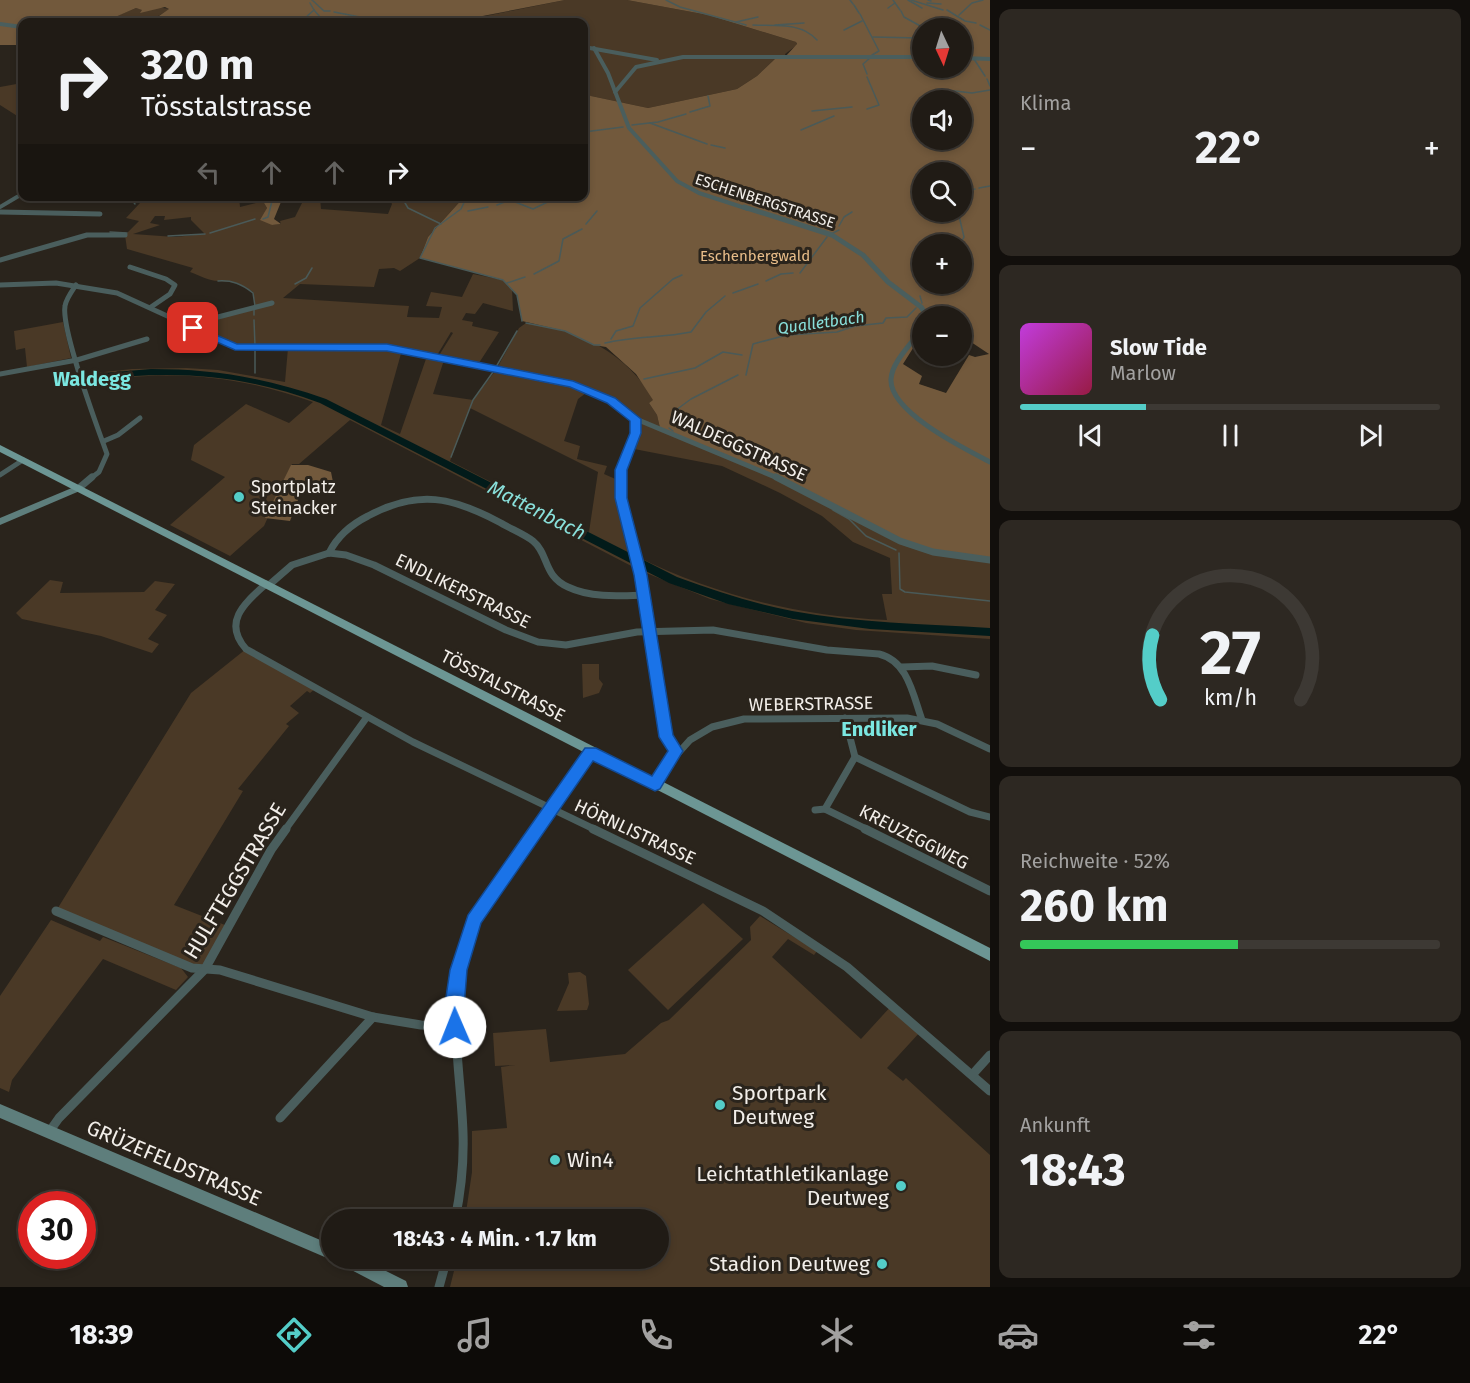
<!DOCTYPE html>
<html lang="de">
<meta charset="utf-8">
<style>
:root{--surface:#201b15;--page:#2d2822;--text:#f1f3f6;--muted:#a2a1a0;--line:#3d3934;--accent:#54cdc8}
body{margin:0;font-family:"Fira Sans",sans-serif;background:var(--page);color:var(--text);height:100vh;display:flex;flex-direction:column;font-size:22px;white-space:nowrap}
*{box-sizing:border-box;margin:0}
p{font-size:20px;color:var(--muted)}
.icon{flex:none;width:33px;height:33px;fill:none;stroke:currentColor;stroke-width:2;stroke-linecap:round;stroke-linejoin:round}
.map{position:relative;flex:1;overflow:hidden}
.sheet{display:flex;flex-direction:column;gap:9px;padding:9px;background:#120f0c;width:480px}
.sheet>*{flex:none}
.top-card{position:absolute;left:18px;top:18px;width:570px;height:183px;border-radius:12px;box-shadow:0 3px 9px #0003,0 0 0 2px var(--line);background:#201b15;color:var(--text);overflow:hidden}
.needle{width:39px;rotate:176deg}
.fabs{position:absolute;left:912px;top:18px;display:grid;gap:12px}
.fabs a{display:grid;place-items:center;width:60px;height:60px;border-radius:50%;background:var(--surface);box-shadow:0 3px 9px #0003,0 0 0 2px var(--line);font-size:30px}
.speed{position:absolute;left:18px;top:1191px;display:flex;gap:12px;font-size:30px;font-weight:700;text-align:center}
.speed>*{display:grid;place-content:center;width:78px;height:78px;border-radius:50%;background:var(--surface);box-shadow:0 3px 9px #0003,0 0 0 2px var(--line);line-height:1}
.speed .limit{border:9px solid #d22;background:#fff;color:#111}
.pin{position:absolute;display:grid;place-items:center;width:51px;height:51px;color:#fff;margin:-26px;border-radius:12px;box-shadow:0 3px 9px #0006}
.me{position:absolute;width:66px;margin:-33px;rotate:359deg;stroke-linejoin:round;filter:drop-shadow(0 0 4px #0008)}
.turn{display:flex;align-items:center;gap:21px;height:126px;padding:0 24px;font-size:27px}
.turn .icon{width:78px;height:78px;stroke-width:2.5}
.turn b{display:block;font-size:42px;line-height:51px}
.lanes{display:flex;align-items:center;height:57px;padding:0 24px;background:#0003;justify-content:center;gap:30px;direction:ltr}
.lanes .off{opacity:.35}
.big{font-size:45px;font-weight:700;line-height:1.1}
.sheet .card{flex:1;display:flex;flex-direction:column;justify-content:center;gap:9px;min-width:0;padding:0 21px;border-radius:12px;background:var(--page)}
.sheet .dial{align-items:center;gap:0}
.dial svg{height:156px;overflow:visible;fill:none;stroke:var(--line);stroke-width:7;stroke-linecap:round;text-anchor:middle}
.dial text{fill:var(--text);stroke:none}
.song{display:flex;align-items:center;gap:18px}
.cover{width:72px;height:72px;border-radius:9px;background:linear-gradient(135deg,hsl(290 70% 55%),hsl(340 70% 35%))}
.played{height:6px;border-radius:3px;background:linear-gradient(90deg,var(--accent) 30%,var(--line) 30%)}
.keys{display:flex;justify-content:space-around;direction:ltr}
.heat{display:flex;justify-content:space-between;align-items:center;font-size:33px;direction:ltr}
.charge{height:9px;border-radius:4px;background:linear-gradient(90deg,#34c759 52%,var(--line) 0)}
.trip{position:absolute;left:321px;top:1209px;width:348px;height:60px;border-radius:30px;background:var(--surface);box-shadow:0 3px 9px #0003,0 0 0 2px var(--line);font-weight:700;line-height:60px;text-align:center}
.dock{display:flex;height:96px;justify-content:space-around;align-items:center;background:#0d0b08;color:var(--muted)}
.dock .icon{width:42px;height:42px}
.dock .active{color:var(--accent)}
.dock b{font-size:27px;color:var(--text)}
main{display:flex;flex:1;min-height:0}
.map>svg:first-child{display:block}
.green{fill:#4a3926;fill-rule:evenodd}
.forest{fill:#72593c;fill-rule:evenodd}
.lines{fill:none;stroke-linecap:round;stroke-linejoin:round}
.stream{stroke:#4a5a58;stroke-width:1.5}
.river{fill:#021b1a;fill-rule:evenodd}
.street-far3{stroke:#4a5e5d;stroke-width:4}
.street-far2{stroke:#4a5e5d;stroke-width:5}
.street-far1{stroke:#4a5e5d;stroke-width:7}
.street{stroke:#4a5e5d;stroke-width:9}
.secondary{fill:#5e7e7c;fill-rule:evenodd}
.primary{fill:#6c9694;fill-rule:evenodd}
.route{fill:#1a73e8;stroke:#114b97;stroke-width:1.5}
.poi-dot{fill:#54cdc8;stroke:#2a241c;stroke-width:2}
.labels{text-anchor:middle;stroke-width:6;stroke-linejoin:round;paint-order:stroke}
.far-street-label{font-size:15px;fill:#f2eee9;stroke:#2a241c}
.far-park-label{font-size:15px;fill:#e8bd89;stroke:#2a241c}
.far-water-label{font-size:16px;font-style:italic;fill:#89e0db;stroke:#2a241c}
.street-label{font-size:18px;fill:#f2eee9;stroke:#2a241c}
.poi-label{font-size:18px;fill:#f2eee9;stroke:#2a241c;text-anchor:start}
.neighbourhood-label{font-size:20px;font-weight:bold;fill:#7be7e1;stroke:#2a241c}
.water-label{font-size:20px;font-style:italic;fill:#89e0db;stroke:#2a241c}
.near-street-label{font-size:21px;fill:#f2eee9;stroke:#2a241c}
.near-poi-label{font-size:21px;fill:#f2eee9;stroke:#2a241c;text-anchor:start}
</style>
<main>
<div class="map">
<svg width="990" height="1287" viewBox="0 0 990 1287">
<rect width="100%" height="100%" fill="#2a241c"/>
<g class="green">
<path d="M565 0H627L708 15 796 42 797 45 785 54V57H777L757 76 737 89 648 108 591 96 584 92V22H471L466 20Z"/>
<path d="M156 7 170 9 155 18 148 16 154 22H166H132L112 18 136 8 143 10Z"/>
<path d="M22 83 21 110 22 108V119L0 105V87Z"/>
<path d="M135 197H239L240 207 260 202 270 197 264 203 267 208 263 218 272 225 281 224 280 221 295 217 305 197H320L321 209 388 214 392 204 388 197H464L428 237 420 258 400 271 394 268 379 269 374 287 300 284 283 298 409 306 407 317 439 318 442 307 426 306 431 292 462 297 473 274 503 280 512 288 513 311 483 303 475 314 466 313 462 320 473 322 472 326 499 332 477 366 438 357 453 333 451 332 436 357 444 360 433 394 473 400 496 370 519 328 526 323C579 328 627 354 654 400L649 403 657 415 660 428 990 560V639L856 630 806 623 710 599 639 570 350 420 299 464H292L264 526 230 556 170 525 225 477 191 460 194 445 246 404 289 423 313 402C230 373 171 370 84 382L81 375 86 374 132 369 186 368 218 370 285 382 288 348 235 347 193 328 255 306 253 292C237 281 236 283 218 281 209 281 199 275 190 272L193 268 127 249 125 235 139 221 126 218 140 203ZM155 216H165L164 220 191 217V220L205 234 175 237 133 234 160 225 150 223ZM402 350 427 356 400 434 381 425ZM590 390 615 402 636 419 629 448 722 466 780 493 822 516 853 542 890 558 892 594H882L887 620C799 616 714 595 636 556L620 481 604 474 607 466 577 459 580 446 564 441 578 399ZM470 408 598 472 589 532 450 461Z"/>
<path d="M63 322 71 358 27 367 25 348 16 350 14 331Z"/>
<path d="M50 580 63 582 60 593 144 592 155 581 175 584 155 610 167 615 148 639 159 644 152 653 101 636 22 619 16 613Z"/>
<path d="M246 649 316 688 310 693 307 691 290 706 299 713 286 724 289 726 238 789 243 791 174 905 230 927 205 969 56 911 191 693Z"/>
<path d="M582 664H599V679L603 684 599 693 583 698Z"/>
<path d="M703 903 743 939 668 1010 628 970Z"/>
<path d="M760 916 817 951 814 955 788 939 772 957 861 1039 893 1004 921 1031 887 1068 903 1081 906 1078 990 1155V1287H450L457 1259 658 1258V1220L465 1219 472 1172V1131L507 1128 501 1067 516 1065 495 1066 493 1033 546 1029 550 1062 625 1054 661 1023 669 1020 751 940 750 927Z"/>
<path d="M51 920 100 941 103 937 181 968 188 977 176 990 103 959 12 1080 9 1092 0 1088V996Z"/>
<path d="M580 972 586 976 589 1004 587 1010 557 1011 569 983 568 973Z"/>
</g>
<g class="forest">
<path d="M0 0H565L467 19 471 22H165L147 19 148 16 156 18 169 9 165 7 140 13 142 10 136 8 113 18 132 22H22V45H0Z"/>
<path d="M627 0H990V560L921 549 822 500 660 428 657 415 649 403 653 400 636 374 606 347 594 345 565 331 522 321 517 295 503 280 420 258 428 237 464 197 584 196V92L591 96 648 108 737 89 757 76 777 57H785L797 44 796 42 708 15ZM922 28H962V68H922ZM922 100H962V140H922ZM922 172H962V212H922ZM922 244H962V284H922ZM922 316H962V336L989 354 975 357 969 355 946 393 919 384 922 376 903 364 922 334Z"/>
<path d="M270 197H283L274 219 281 224 272 225 260 220 267 208 264 203Z"/>
<path d="M291 465H308L331 472 333 482 304 484 290 521 265 518Z"/>
</g>
<g class="lines">
<g class="stream">
<path d="M312 0 324 11H330"/>
<path d="M666 0 680 7 746 25"/>
<path d="M850 0 853 4"/>
<path d="M893 0 900 10"/>
<path d="M908 0 922 8"/>
<path d="M911 0 943 10"/>
<path d="M928 0 931 1"/>
<path d="M310 3 314 10 305 18 311 22"/>
<path d="M927 3 941 4"/>
<path d="M854 5 859 13"/>
<path d="M888 8 895 3"/>
<path d="M314 10 320 17 317 22"/>
<path d="M947 10 965 21 976 23"/>
<path d="M901 11 904 17 924 28"/>
<path d="M334 12 360 17 402 19"/>
<path d="M860 14 879 51 872 55"/>
<path d="M959 15 972 3 983 0"/>
<path d="M411 19 427 22"/>
<path d="M434 22 460 19"/>
<path d="M736 22 758 17"/>
<path d="M753 25C775 26 801 22 817 40"/>
<path d="M775 25 804 23"/>
<path d="M980 25 990 30"/>
<path d="M844 30 862 21"/>
<path d="M873 37 920 38"/>
<path d="M962 46 969 56"/>
<path d="M974 59 985 76"/>
<path d="M867 74 863 64 870 58"/>
<path d="M867 77 879 105 867 109"/>
<path d="M987 79 990 86"/>
<path d="M938 89 972 93 990 90"/>
<path d="M812 111 852 107"/>
<path d="M690 112 710 106 708 96"/>
<path d="M650 123 707 144"/>
<path d="M632 125 658 122 686 114"/>
<path d="M801 130 834 116"/>
<path d="M584 132 623 127"/>
<path d="M711 145 725 148"/>
<path d="M979 188 990 186"/>
<path d="M134 196 132 200 135 204"/>
<path d="M401 196 408 208 441 224"/>
<path d="M480 196 466 198 461 209 435 228 420 258 503 280 517 295 522 321"/>
<path d="M962 204 968 199 965 192 975 189"/>
<path d="M497 205 510 200 533 209 560 196"/>
<path d="M468 211 488 207"/>
<path d="M959 216 964 237 960 244"/>
<path d="M263 219 268 217 272 201 277 196"/>
<path d="M586 224 597 211"/>
<path d="M839 226 844 217 852 212"/>
<path d="M110 232 127 233"/>
<path d="M210 233 255 219"/>
<path d="M833 233 839 230"/>
<path d="M168 236 205 234"/>
<path d="M800 273 827 237"/>
<path d="M534 274 559 261 563 239 582 229"/>
<path d="M218 281C232 280 242 284 253 293L255 306"/>
<path d="M766 281 781 274 793 273"/>
<path d="M507 283 525 277"/>
<path d="M295 284 306 278 312 268"/>
<path d="M923 289 944 284"/>
<path d="M733 293 758 284"/>
<path d="M920 296 922 303"/>
<path d="M254 310V315"/>
<path d="M254 320 255 346"/>
<path d="M526 323 565 331 594 345H600"/>
<path d="M611 339 616 331 633 326 640 308 673 279 682 275"/>
<path d="M605 343C633 336 662 338 691 332L706 312 725 296"/>
<path d="M255 349V373"/>
<path d="M496 367 517 331"/>
<path d="M746 375 753 344 787 335 837 332 855 326 883 323 886 318 907 317 916 308"/>
<path d="M644 379 695 368 723 352 742 355"/>
<path d="M672 413 691 399 738 375"/>
<path d="M669 428 673 431"/>
<path d="M451 457 473 400 493 372"/>
<path d="M833 510 849 519 866 536 896 550"/>
<path d="M899 553 900 589 905 592 990 601"/>
</g>
<path class="river" d="M151 369C214 369 267 378 326 399L677 577C715 591 752 603 792 611 857 623 924 624 990 628V636L870 629 793 619 728 604 669 583 320 403C241 374 175 370 92 380L88 377 92 374Z"/>
<g class="street-far3">
<path d="M0 24 22 27"/>
<path d="M584 47 657 60"/>
<path d="M594 48 608 73 629 128 677 181 699 193 748 209"/>
<path d="M962 58 990 59"/>
<path d="M615 92 636 67 683 57H922"/>
<path d="M90 196 129 197"/>
<path d="M0 207 22 194"/>
</g>
<g class="street-far2">
<path d="M744 207 832 235 863 255 888 282 921 307 927 316"/>
<path d="M0 212 100 214"/>
<path d="M0 260 87 235H125"/>
<path d="M130 267 166 279 175 285 170 294 151 307"/>
<path d="M0 285 56 283 117 293 235 347 387 348 581 387 611 400 636 419 780 479"/>
<path d="M76 285C72 291 66 299 65 306 61 330 97 426 107 454L99 472 90 479"/>
<path d="M193 328 218 317 272 303"/>
<path d="M922 328C913 343 892 361 891 379 889 412 965 449 990 462"/>
<path d="M0 374 77 360 147 339"/>
<path d="M104 441 118 435 140 418"/>
<path d="M0 475 23 460"/>
<path d="M621 479C621 458 635 440 636 419"/>
</g>
<g class="street-far1">
<path d="M621 477V498L641 575 666 737 676 751"/>
<path d="M776 477 900 541 933 552 990 560"/>
<path d="M79 488 92 477"/>
<path d="M329 553C337 537 352 524 368 516 418 489 453 497 501 523 511 529 524 534 533 541 549 554 543 576 568 587 591 598 619 596 644 595"/>
<path d="M266 584C245 603 222 622 246 649L413 742 596 830"/>
<path d="M269 585 292 565 329 553 346 555 374 565 506 630 538 642 566 645 637 632 713 630 827 650 879 654C908 661 913 695 922 720"/>
<path d="M902 667 932 666 976 675"/>
<path d="M855 757 970 812 990 817"/>
<path d="M655 785 673 759 690 740 712 727 744 719 907 718 937 724 990 749"/>
<path d="M825 809 868 830"/>
<path d="M815 810 825 809 855 757 845 718"/>
<path d="M285 830 367 717"/>
<path d="M535 830 591 752"/>
</g>
<g class="street">
<path d="M593 829 763 911 847 967 990 1091"/>
<path d="M865 829 990 891"/>
<path d="M56 911 192 968 220 970 373 1017 421 1025 455 1027"/>
<path d="M972 1075 990 1055"/>
<path d="M280 1118 373 1017"/>
<path d="M49 1132 59 1118 205 969 271 850 286 829"/>
<path d="M455 1220C461 1191 464 1163 463 1133 461 1066 443 993 471 929 487 892 514 861 536 829"/>
<path d="M439 1287 447 1258"/>
</g>
<g class="secondary">
<path d="M79 485 82 486 84 488 82 490 0 525V518Z"/>
<path d="M0 1104 332 1245V1258H360L406 1281 408 1287H384L338 1263 336 1259 332 1261 327 1258 0 1118Z"/>
</g>
<path class="primary" d="M0 445 990 948V961L0 452Z"/>
</g>
<path class="route" d="M193 325 237 344H387L573 381 615 398 641 419V433L627 470V498L647 575 673 735 683 751 660 789 655 791 593 761 481 923 467 970 462 1033 455 1036 449 1033 446 997 450 970 468 915 585 748H596L652 776 668 751 659 737 634 575 615 498V470L630 433V421L607 403 570 387 387 351 235 350 189 330 188 328Z"/>
<g class="poi-dot">
<circle cx="239" cy="497" r="6"/>
<circle cx="720" cy="1105" r="6"/>
<circle cx="555" cy="1160" r="6"/>
<circle cx="901" cy="1186" r="6"/>
<circle cx="882" cy="1264" r="6"/>
</g>
<g class="labels">
<g class="far-street-label">
<text transform="translate(765 201) rotate(18)" y="5">ESCHENBERGSTRASSE</text>
</g>
<g class="far-park-label">
<text x="755" y="261">Eschenbergwald</text>
</g>
<g class="far-water-label">
<text transform="translate(821 322) rotate(-8)" y="6">Qualletbach</text>
</g>
<g class="street-label">
<text transform="translate(739 446) rotate(24)" y="6">WALDEGGSTRASSE</text>
<text transform="translate(463 591) rotate(26)" y="6">ENDLIKERSTRASSE</text>
<text transform="translate(503 686) rotate(27)" y="6">TÖSSTALSTRASSE</text>
<text transform="translate(811 704) rotate(-1)" y="6">WEBERSTRASSE</text>
<text transform="translate(635 832) rotate(25)" y="6">HÖRNLISTRASSE</text>
<text transform="translate(914 837) rotate(27)" y="6">KREUZEGGWEG</text>
</g>
<g class="poi-label">
<text x="251" y="493">Sportplatz<tspan x="251" dy="21">Steinacker</tspan></text>
</g>
<g class="neighbourhood-label">
<text x="92" y="386">Waldegg</text>
<text x="879" y="736">Endliker</text>
</g>
<g class="water-label">
<text transform="translate(537 510) rotate(27)" y="7">Mattenbach</text>
</g>
<g class="near-street-label">
<text transform="translate(235 881) rotate(-59)" y="7">HULFTEGGSTRASSE</text>
<text transform="translate(174 1163) rotate(23)" y="7">GRÜZEFELDSTRASSE</text>
</g>
<g class="near-poi-label">
<text x="732" y="1100">Sportpark<tspan x="732" dy="24">Deutweg</tspan></text>
<text x="567" y="1167">Win4</text>
<text x="889" y="1181" text-anchor="end">Leichtathletikanlage<tspan x="889" dy="24">Deutweg</tspan></text>
<text x="870" y="1271" text-anchor="end">Stadion Deutweg</text>
</g>
</g>
</svg>
<div class="fabs">
<a><svg class="needle" viewBox="-14 -14 28 28"><path d="M0-13l5 13h-10z" fill="#e53935"/><path d="M0 13l5-13h-10z" fill="#a2a1a0"/></svg></a>
<a><svg class="icon" aria-label="sound" viewBox="0 0 24 24"><path d="M4 9h4l5-4v14l-5-4H4zM17 9q2 3 0 6"/></svg></a>
<a><svg class="icon" aria-label="search" viewBox="0 0 24 24"><circle cx="10" cy="10" r="6"/><path d="M15 15l6 6"/></svg></a>
<a>+</a>
<a>−</a>
</div>
<div class="speed"><div class="limit">30</div></div>
<div class="pin" style="left:193px;top:328px;background:#d93025"><svg class="icon" aria-label="arrive" viewBox="0 0 24 24"><path d="M6 21V4h12l-3 4 3 4H6"/></svg></div>
<svg class="me" style="left:455px;top:1027px" viewBox="-20 -20 40 40"><circle r="19" fill="#fff"/><path d="M0-13L10 11 0 6-10 11z" fill="#1a73e8"/></svg>
<div class="trip">18:43 · 4 Min. · 1.7 km</div>
<div class="top-card">
<div class="turn"><svg class="icon" aria-label="right" viewBox="0 0 24 24"><path d="M7 20v-9h11M14 6l5 5-5 5"/></svg><div><b>320 m</b>Tösstalstrasse</div></div>
<div class="lanes"><svg class="icon off" aria-label="left" viewBox="0 0 24 24"><path d="M17 20v-9H6M10 6l-5 5 5 5"/></svg><svg class="icon off" aria-label="ahead" viewBox="0 0 24 24"><path d="M12 20V5M6 11l6-6 6 6"/></svg><svg class="icon off" aria-label="ahead" viewBox="0 0 24 24"><path d="M12 20V5M6 11l6-6 6 6"/></svg><svg class="icon" aria-label="right" viewBox="0 0 24 24"><path d="M7 20v-9h11M14 6l5 5-5 5"/></svg></div>
</div>
</div>
<section class="sheet">
<div class="card"><p>Klima</p>
<div class="heat"><a>−</a><b class="big">22°</b><a>+</a></div>
</div>
<div class="card">
<div class="song"><i class="cover"></i><div><b>Slow Tide</b><p>Marlow</p></div></div>
<div class="played"></div>
<div class="keys"><svg class="icon" aria-label="previous" viewBox="0 0 24 24"><path d="M18 5L8 12l10 7zM5 5v14"/></svg><svg class="icon" aria-label="pause" viewBox="0 0 24 24"><path d="M8 5v14M16 5v14"/></svg><svg class="icon" aria-label="next" viewBox="0 0 24 24"><path d="M6 5l10 7-10 7zM19 5v14"/></svg></div>
</div>
<div class="card dial"><svg viewBox="0 0 100 80">
<path d="M14 69A42 42 0 1 1 86 69"/>
<path d="M14 69A42 42 0 0 1 10 36" stroke="#54cdc8"/>
<text x="50" y="56" font-size="32" font-weight="700">27</text>
<text x="50" y="72" font-size="11">km/h</text>
</svg></div>
<div class="card"><p>Reichweite · 52%</p><b class="big">260 km</b><div class="charge"></div></div>
<div class="card"><p>Ankunft</p><b class="big">18:43</b></div>
</section>
</main>
<nav class="dock">
<b>18:39</b>
<svg class="icon active" aria-label="directions" viewBox="0 0 24 24"><path d="M12 3l9 9-9 9-9-9zM9 14v-3h6M13 9l2 2-2 2"/></svg>
<svg class="icon" aria-label="music" viewBox="0 0 24 24"><path d="M9 18V5l10-2v13"/><circle cx="6" cy="18" r="3"/><circle cx="16" cy="16" r="3"/></svg>
<svg class="icon" aria-label="phone" viewBox="0 0 24 24"><path d="M5 4h4l2 5-3 2q2 4 5 5l2-3 5 2v4C11 20 4 13 5 4z"/></svg>
<svg class="icon" aria-label="climate" viewBox="0 0 24 24"><path d="M12 3v18M4 7l16 10M4 17L20 7"/></svg>
<svg class="icon" aria-label="car" viewBox="0 0 24 24"><path d="M5 17H2v-5l4-1 3-4h7l3 4 3 1v5h-3M9 17h6M6 11h13"/><circle cx="7" cy="17" r="2"/><circle cx="17" cy="17" r="2"/></svg>
<svg class="icon" aria-label="filters" viewBox="0 0 24 24"><path d="M4 7h16M4 17h16"/><circle cx="9" cy="7" r="2"/><circle cx="15" cy="17" r="2"/></svg>
<b>22°</b>
</nav>
